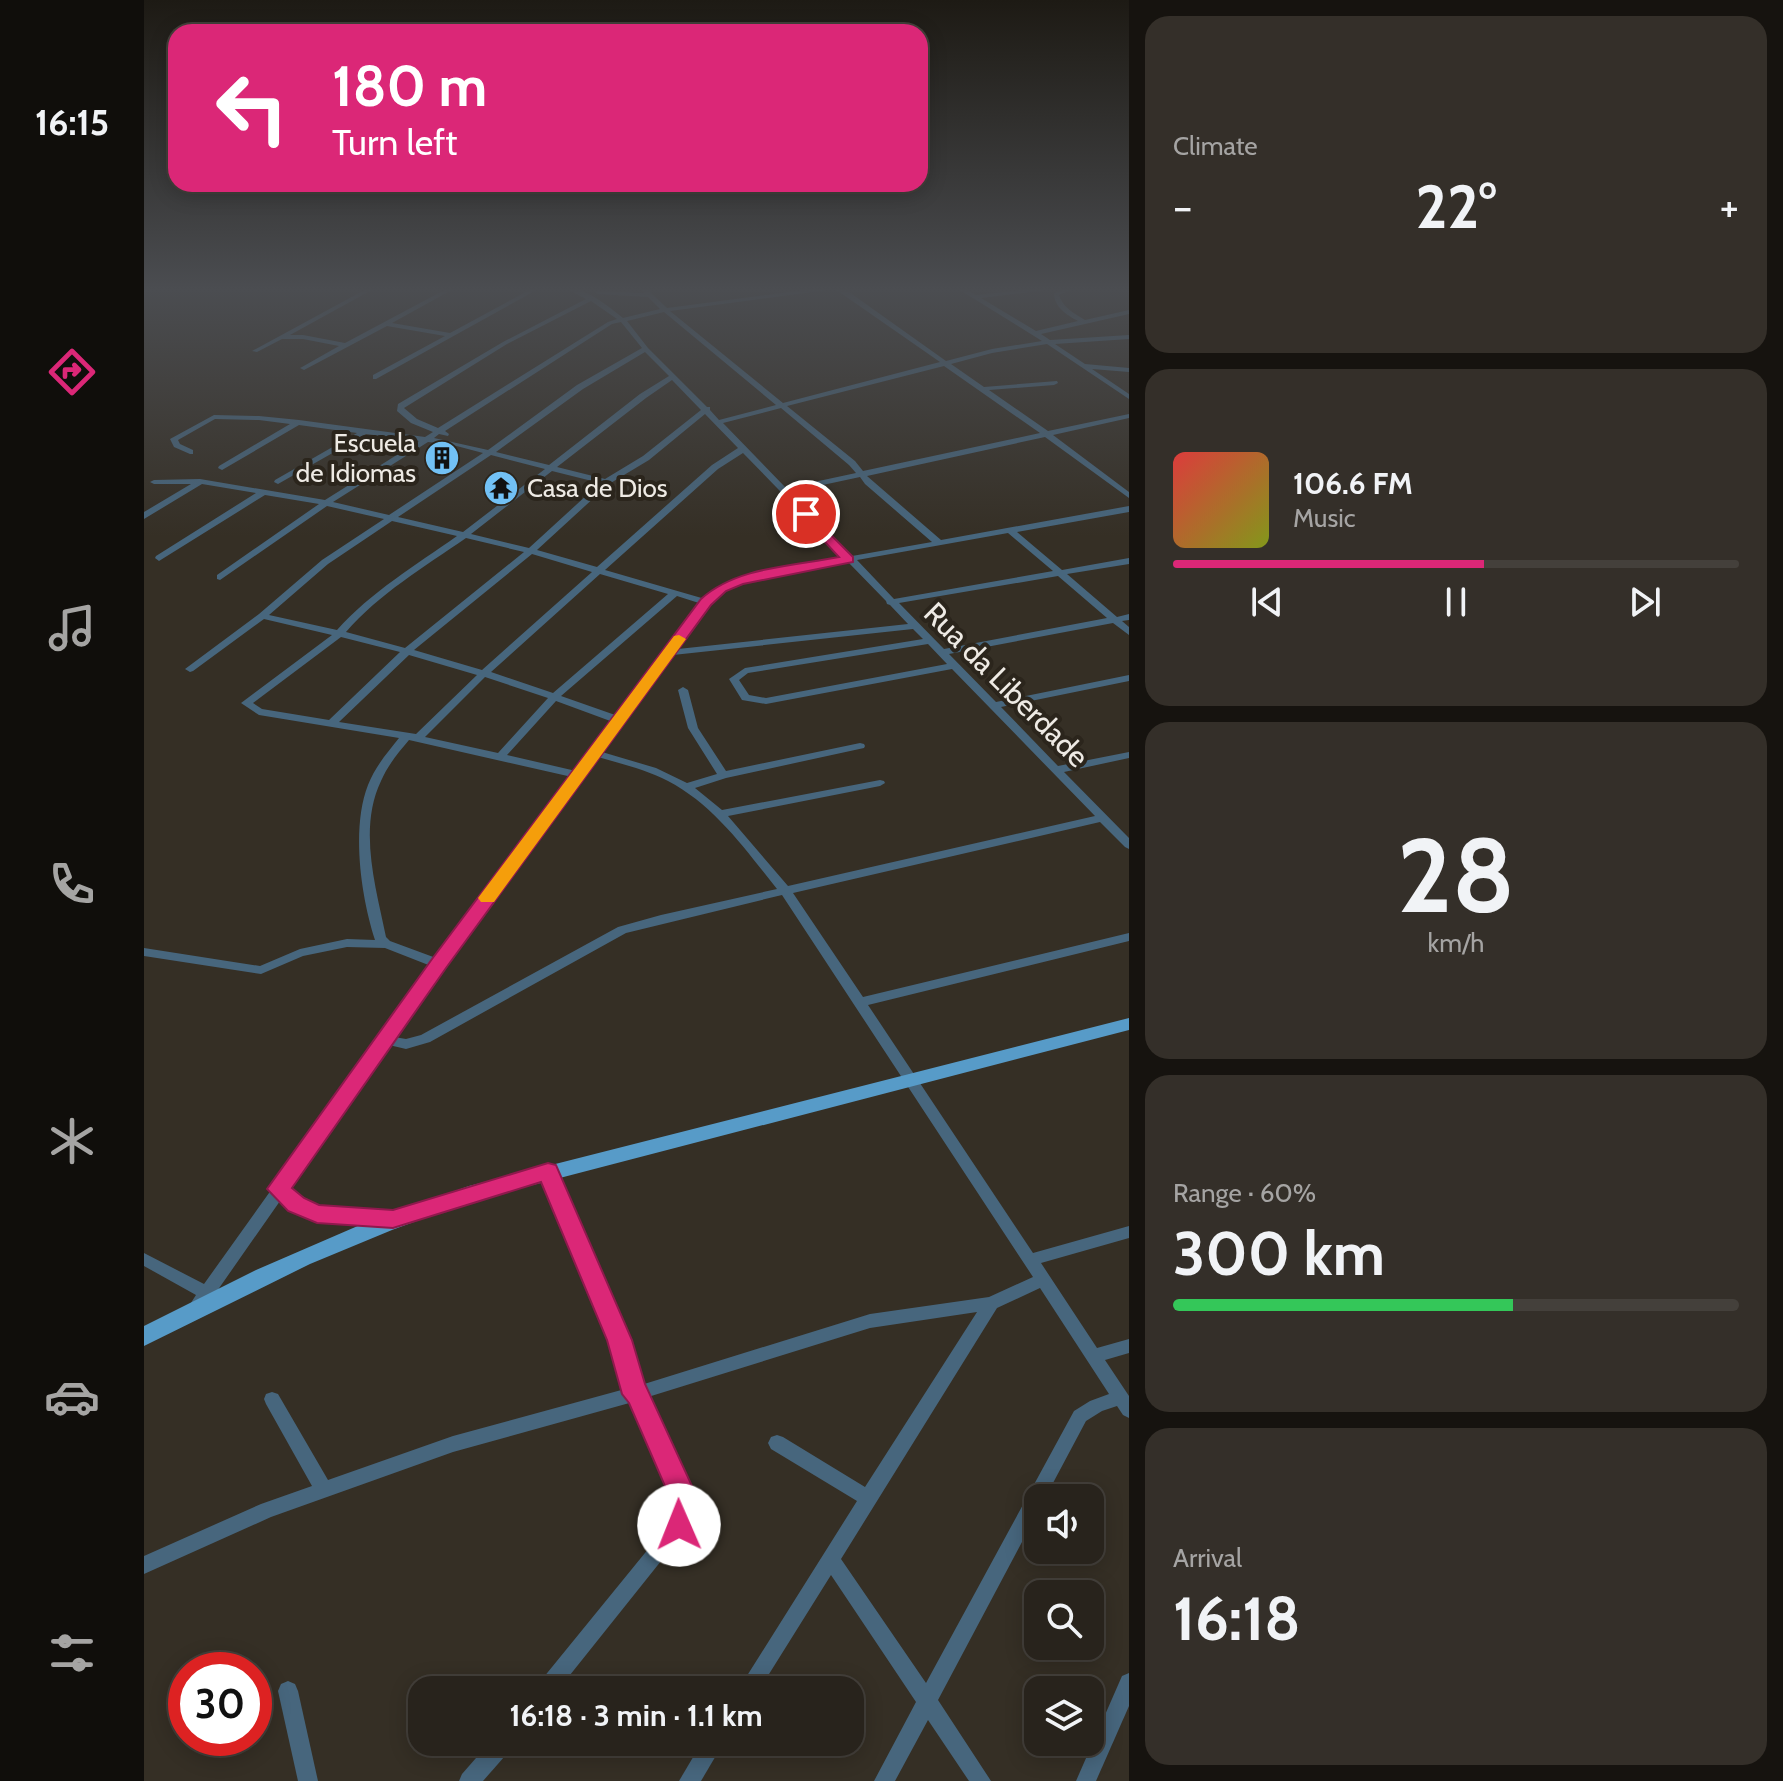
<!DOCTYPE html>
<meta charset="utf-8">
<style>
:root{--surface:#28231c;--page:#342f29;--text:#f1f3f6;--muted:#a5a4a3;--line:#44403b;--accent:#db2777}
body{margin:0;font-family:Cabin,sans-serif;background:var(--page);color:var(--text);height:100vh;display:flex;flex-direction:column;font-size:30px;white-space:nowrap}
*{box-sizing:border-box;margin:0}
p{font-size:26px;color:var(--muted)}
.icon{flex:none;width:44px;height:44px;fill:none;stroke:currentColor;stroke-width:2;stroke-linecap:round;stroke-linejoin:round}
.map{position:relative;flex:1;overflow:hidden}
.panel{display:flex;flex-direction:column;gap:16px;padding:16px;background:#16130f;width:654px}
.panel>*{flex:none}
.top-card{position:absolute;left:24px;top:24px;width:760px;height:168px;border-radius:24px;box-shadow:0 4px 20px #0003,0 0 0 2px var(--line);background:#db2777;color:#fff;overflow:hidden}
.buttons{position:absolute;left:880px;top:1484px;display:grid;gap:16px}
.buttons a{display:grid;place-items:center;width:80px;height:80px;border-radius:16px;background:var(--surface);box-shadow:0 4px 20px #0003,0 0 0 2px var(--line);font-size:40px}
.speed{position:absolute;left:24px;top:1652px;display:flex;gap:16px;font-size:40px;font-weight:700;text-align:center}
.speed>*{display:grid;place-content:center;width:104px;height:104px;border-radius:50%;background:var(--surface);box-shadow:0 4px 20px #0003,0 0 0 2px var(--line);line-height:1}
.speed .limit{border:12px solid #d22;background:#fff;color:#111}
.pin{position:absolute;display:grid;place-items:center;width:68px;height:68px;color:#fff;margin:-34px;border:4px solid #fff;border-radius:50%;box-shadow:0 2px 8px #0007}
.me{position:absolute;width:88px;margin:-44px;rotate:359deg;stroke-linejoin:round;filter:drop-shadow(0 0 6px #0008)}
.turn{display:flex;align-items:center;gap:28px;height:168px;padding:0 32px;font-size:36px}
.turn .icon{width:104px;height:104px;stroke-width:2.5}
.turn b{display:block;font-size:56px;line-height:68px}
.big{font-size:60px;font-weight:700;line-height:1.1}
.panel .card{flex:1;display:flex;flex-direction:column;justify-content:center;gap:12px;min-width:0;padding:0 28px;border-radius:24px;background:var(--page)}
.panel .dial{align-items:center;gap:0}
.dial b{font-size:104px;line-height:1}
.song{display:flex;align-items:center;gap:24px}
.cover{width:96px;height:96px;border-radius:12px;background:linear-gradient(135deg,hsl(0 70% 55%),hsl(70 70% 35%))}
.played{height:8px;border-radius:4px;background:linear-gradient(90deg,var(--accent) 55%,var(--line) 55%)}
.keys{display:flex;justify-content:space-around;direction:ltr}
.heat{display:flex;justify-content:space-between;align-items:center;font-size:44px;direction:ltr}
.charge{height:12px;border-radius:6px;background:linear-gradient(90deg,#34c759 60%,var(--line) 0)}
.trip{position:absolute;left:264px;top:1676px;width:456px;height:80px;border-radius:24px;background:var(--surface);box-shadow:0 4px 20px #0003,0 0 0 2px var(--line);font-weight:700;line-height:80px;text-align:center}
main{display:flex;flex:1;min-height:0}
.menu{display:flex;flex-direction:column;width:144px;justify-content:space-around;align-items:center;background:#100e0b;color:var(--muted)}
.menu .icon{width:56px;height:56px}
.menu .selected{color:var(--accent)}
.menu b{font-size:36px;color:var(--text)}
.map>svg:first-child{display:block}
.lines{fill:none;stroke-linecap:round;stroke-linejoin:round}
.minor{fill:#47667d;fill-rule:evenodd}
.major{fill:#579bc8;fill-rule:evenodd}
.route{fill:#db2777;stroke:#8e194d;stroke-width:2}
.slow{fill:#f59e0b}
.labels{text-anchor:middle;stroke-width:8;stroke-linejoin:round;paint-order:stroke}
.far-poi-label{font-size:26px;fill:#eeeae4;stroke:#2b251c;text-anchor:end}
.street-label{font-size:30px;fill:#eeeae4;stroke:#2b251c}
</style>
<main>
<nav class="menu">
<b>16:15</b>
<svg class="icon selected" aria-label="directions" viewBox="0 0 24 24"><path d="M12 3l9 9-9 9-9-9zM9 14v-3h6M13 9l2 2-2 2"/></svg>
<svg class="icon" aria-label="music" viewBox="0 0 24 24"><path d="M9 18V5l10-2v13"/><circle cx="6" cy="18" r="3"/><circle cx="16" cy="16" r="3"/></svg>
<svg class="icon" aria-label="phone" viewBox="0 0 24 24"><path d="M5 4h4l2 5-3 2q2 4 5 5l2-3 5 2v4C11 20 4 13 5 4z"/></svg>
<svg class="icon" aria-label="climate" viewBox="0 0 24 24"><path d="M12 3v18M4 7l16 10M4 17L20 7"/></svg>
<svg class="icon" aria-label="car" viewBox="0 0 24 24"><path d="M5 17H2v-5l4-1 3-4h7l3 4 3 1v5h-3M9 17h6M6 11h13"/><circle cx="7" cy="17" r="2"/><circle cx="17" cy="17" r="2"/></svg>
<svg class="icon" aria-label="filters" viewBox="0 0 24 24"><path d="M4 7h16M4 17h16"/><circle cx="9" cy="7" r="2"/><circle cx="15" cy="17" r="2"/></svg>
</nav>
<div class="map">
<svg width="985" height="1781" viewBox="0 0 985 1781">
<rect width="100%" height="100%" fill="#352f25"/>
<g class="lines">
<g class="minor">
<path d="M226 287H233L146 335H159L201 343 306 287H313L248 323 306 333 391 287H398L232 379H229V375L301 336 243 326 160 370 156 368 158 367 195 346 159 339H138L113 352 108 351Z"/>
<path d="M419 287C440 286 463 305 479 318L516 309 504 297 454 294 451 292 452 291 500 293 495 287H501L523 308 683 287H698L802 361 848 349 898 341 811 287H818L832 295 905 287 903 290 837 298 892 331 934 321C923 315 910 307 910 293L925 287H933L915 295C919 308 930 313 941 320L985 310V314L897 334 906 340 985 335V339L911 344 941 364 985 368V372L948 369 985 394V399L903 344 848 353 807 364 840 387 913 381 914 383 910 385 845 390 904 431 985 414V418L909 435 985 492V498L901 437 723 476 797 540 985 506V512L873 532 918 570 985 558V564L923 574 973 617 985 614V620L978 621 985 627V635L969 623 805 654 852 702 985 675V681L857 707 914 766 985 752V758L920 772 985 838V849L981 847 956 822 649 893 719 997 985 933V941L724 1005 889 1253 985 1226V1238L897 1263 953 1348 985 1339V1353L961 1360 985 1396V1418L979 1415 973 1406 958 1411 942 1421 901 1498H894V1512L794 1700 847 1781H825L784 1720 751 1781H730L772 1702 687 1575 615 1690H594L713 1501 627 1449 624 1443 627 1437 633 1435 639 1437 721 1487 833 1312 726 1328 504 1397 543 1486 549 1508 541 1531 414 1690H392L395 1683 527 1521 531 1508 525 1486 489 1402 309 1452 127 1517 0 1574V1556L117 1504 168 1486 122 1404 120 1399 122 1394 128 1392 134 1394 184 1480 309 1436 481 1389 467 1340 397 1171 399 1167 404 1165 409 1167 411 1171 483 1340 497 1385 726 1314 845 1297 889 1277 638 895 482 933 286 1042 262 1049 245 1045 57 1314 51 1316 45 1314 43 1309 52 1295 0 1266V1253L60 1284 287 966 241 948 203 947 159 956 117 974 0 956V948L116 966 156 949 203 939 231 940C217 897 207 828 224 785 231 767 243 753 255 738L115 715 97 703 188 635 120 619 49 671 46 672 41 669 115 614 178 560 240 519 183 506 76 580 73 579V575L175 504 121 495 15 561 11 558 12 556 112 493 58 484 0 519V512L47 484H10L6 482 10 480 56 479 181 500 275 441 222 434 134 484 130 482 131 480 213 433 155 425 78 470 74 468 75 466 146 424 115 420 71 419 34 440 36 444 49 450V454H46L30 447 26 439 70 415 115 416 155 420 281 437 289 432 267 423 253 411 254 404 359 342 442 299ZM691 289 796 362 639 403 526 311ZM447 301 473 319 464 322 294 428 273 419 260 408 363 344ZM520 312 632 405 575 420 566 410V407H563L504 348 483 321ZM477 322 498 348 433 385 344 450 290 438 295 434 304 436 305 434 301 431 468 324ZM501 352 525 376 496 394 405 465 352 452 439 389ZM800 366 896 433 719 471 711 461 643 406ZM528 380 557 410 499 456 461 479 413 467 502 398ZM637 408 705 465 712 473 642 488 579 423ZM561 414 594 448 568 465 453 567 393 550 465 484 505 460ZM284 442 305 444 339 453 245 515 189 502ZM599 453 700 557C664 564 583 570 561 599L461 570 574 469ZM347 455 401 469 319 532 254 517ZM408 471 456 483 385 548 327 534ZM716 477 721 484 788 542 708 556 646 492ZM248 521 313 536C272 565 227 592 193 630L125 615 184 564ZM864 533 909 571 750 599 713 560ZM322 538 380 552 261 648 202 632C235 594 280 567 322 538ZM388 554 448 572 338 670 270 650ZM704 562 742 601 743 604 746 605 764 624 534 649C544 635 563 603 575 593 597 575 674 567 704 562ZM456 574 524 594 409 693 347 672ZM914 576 963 618 800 649 755 603ZM533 596 558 604 474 716 417 696ZM769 629 779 639 601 668 585 679 598 700 622 704 808 669 951 816 644 886 584 816 736 786 741 783 740 781 736 780 578 810 551 788 582 778 720 748 721 746 720 744 716 743 582 771 554 728 544 690 539 687 534 690 544 728 573 774 543 783 512 768 458 752 529 655ZM197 637 256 652 185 720 118 709 109 703ZM784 644 803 664 622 698 605 695 595 680 604 673ZM265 655 333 675 272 734 195 722ZM341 677 404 698 354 753 281 737ZM412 701 469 722 432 771 363 755ZM265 740 428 777 292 958 246 941 242 937C232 888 214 829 237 781 244 765 254 753 265 740ZM454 757C478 764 503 770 524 781 570 805 601 849 633 889L517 915 474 927 277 1035 262 1039 250 1037 299 967ZM896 1288 965 1394 946 1401 930 1411 782 1683 697 1559 853 1308Z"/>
<path d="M985 1673V1706L952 1781H932L978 1676Z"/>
<path d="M144 1681 151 1684 154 1691 174 1781H154L134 1691 137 1684Z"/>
<path d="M346 1742H370L367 1749 339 1781H315L318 1774Z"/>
<path d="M558 1742H580L557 1781H535Z"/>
</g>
<path class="major" d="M985 1018V1030L327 1201 248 1230 166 1264 0 1346V1326L112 1270 216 1225C185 1224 142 1218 125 1189L128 1184C143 1179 153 1194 166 1201 189 1212 217 1210 241 1210L248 1213 325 1186Z"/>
</g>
<linearGradient id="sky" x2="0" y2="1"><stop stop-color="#1d1a14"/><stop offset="0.54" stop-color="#4b4d51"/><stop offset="1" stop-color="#4b4d51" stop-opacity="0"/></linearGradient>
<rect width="985" height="536" fill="url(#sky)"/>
<path class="route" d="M662 510 709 557V562L599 584 582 591 567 605 302 968 148 1188 160 1198 175 1205 249 1210 404 1163 412 1165 488 1340 501 1384 548 1486 554 1508 544 1534 535 1538 525 1534 521 1525 526 1508 521 1486 485 1403 478 1394 463 1340 397 1182 249 1228 173 1223 144 1211 123 1189 288 959 557 599C592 567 649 566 695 557L655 514Z"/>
<path class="slow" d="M535 635 542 639 350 902H337L334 898 337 894 530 636Z"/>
<defs>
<g id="building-disc" transform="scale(1.8)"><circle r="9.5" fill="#72c1f5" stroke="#2b251c"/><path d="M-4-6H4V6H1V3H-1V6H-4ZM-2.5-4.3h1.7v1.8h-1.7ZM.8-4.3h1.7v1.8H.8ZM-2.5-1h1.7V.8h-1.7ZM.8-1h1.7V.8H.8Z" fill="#111"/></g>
<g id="temple-disc" transform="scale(1.8)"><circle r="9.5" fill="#72c1f5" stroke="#2b251c"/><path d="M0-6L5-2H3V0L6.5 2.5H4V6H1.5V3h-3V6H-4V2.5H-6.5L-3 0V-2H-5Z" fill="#111"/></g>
</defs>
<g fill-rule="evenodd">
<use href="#building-disc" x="298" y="458"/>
<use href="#temple-disc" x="357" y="488"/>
</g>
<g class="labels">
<g class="far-poi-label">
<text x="272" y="452">Escuela<tspan x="272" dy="30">de Idiomas</tspan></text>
<text x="383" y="497" text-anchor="start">Casa de Dios</text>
</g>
<g class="street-label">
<text transform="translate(862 685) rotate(45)" y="10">Rua da Liberdade</text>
</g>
</g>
</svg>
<div class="buttons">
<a><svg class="icon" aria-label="sound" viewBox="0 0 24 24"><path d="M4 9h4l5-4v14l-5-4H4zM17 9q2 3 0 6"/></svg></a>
<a><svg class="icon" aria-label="search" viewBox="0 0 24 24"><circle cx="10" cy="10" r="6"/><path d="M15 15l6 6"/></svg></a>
<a><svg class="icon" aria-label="layers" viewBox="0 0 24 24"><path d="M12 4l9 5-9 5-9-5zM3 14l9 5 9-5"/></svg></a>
</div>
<div class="speed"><div class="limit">30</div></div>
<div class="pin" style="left:662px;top:514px;background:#d93025"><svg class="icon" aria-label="arrive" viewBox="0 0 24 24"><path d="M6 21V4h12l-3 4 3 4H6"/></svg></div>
<svg class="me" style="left:535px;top:1525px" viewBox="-20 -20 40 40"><circle r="19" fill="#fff"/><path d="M0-13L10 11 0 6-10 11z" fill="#db2777"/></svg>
<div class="trip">16:18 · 3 min · 1.1 km</div>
<div class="top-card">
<div class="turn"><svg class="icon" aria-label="left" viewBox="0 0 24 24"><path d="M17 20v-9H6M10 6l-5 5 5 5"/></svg><div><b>180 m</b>Turn left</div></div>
</div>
</div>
<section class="panel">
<div class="card"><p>Climate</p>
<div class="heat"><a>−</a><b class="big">22°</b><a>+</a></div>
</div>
<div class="card">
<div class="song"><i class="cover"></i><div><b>106.6 FM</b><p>Music</p></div></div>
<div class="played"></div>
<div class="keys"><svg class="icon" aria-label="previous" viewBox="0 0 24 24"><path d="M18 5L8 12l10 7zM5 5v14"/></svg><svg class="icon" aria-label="pause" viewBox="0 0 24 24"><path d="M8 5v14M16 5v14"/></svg><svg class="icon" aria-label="next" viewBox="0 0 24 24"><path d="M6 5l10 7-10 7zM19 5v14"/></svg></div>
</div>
<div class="card dial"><b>28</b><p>km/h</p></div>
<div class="card"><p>Range · 60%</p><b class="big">300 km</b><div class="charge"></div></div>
<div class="card"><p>Arrival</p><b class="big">16:18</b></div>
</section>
</main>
